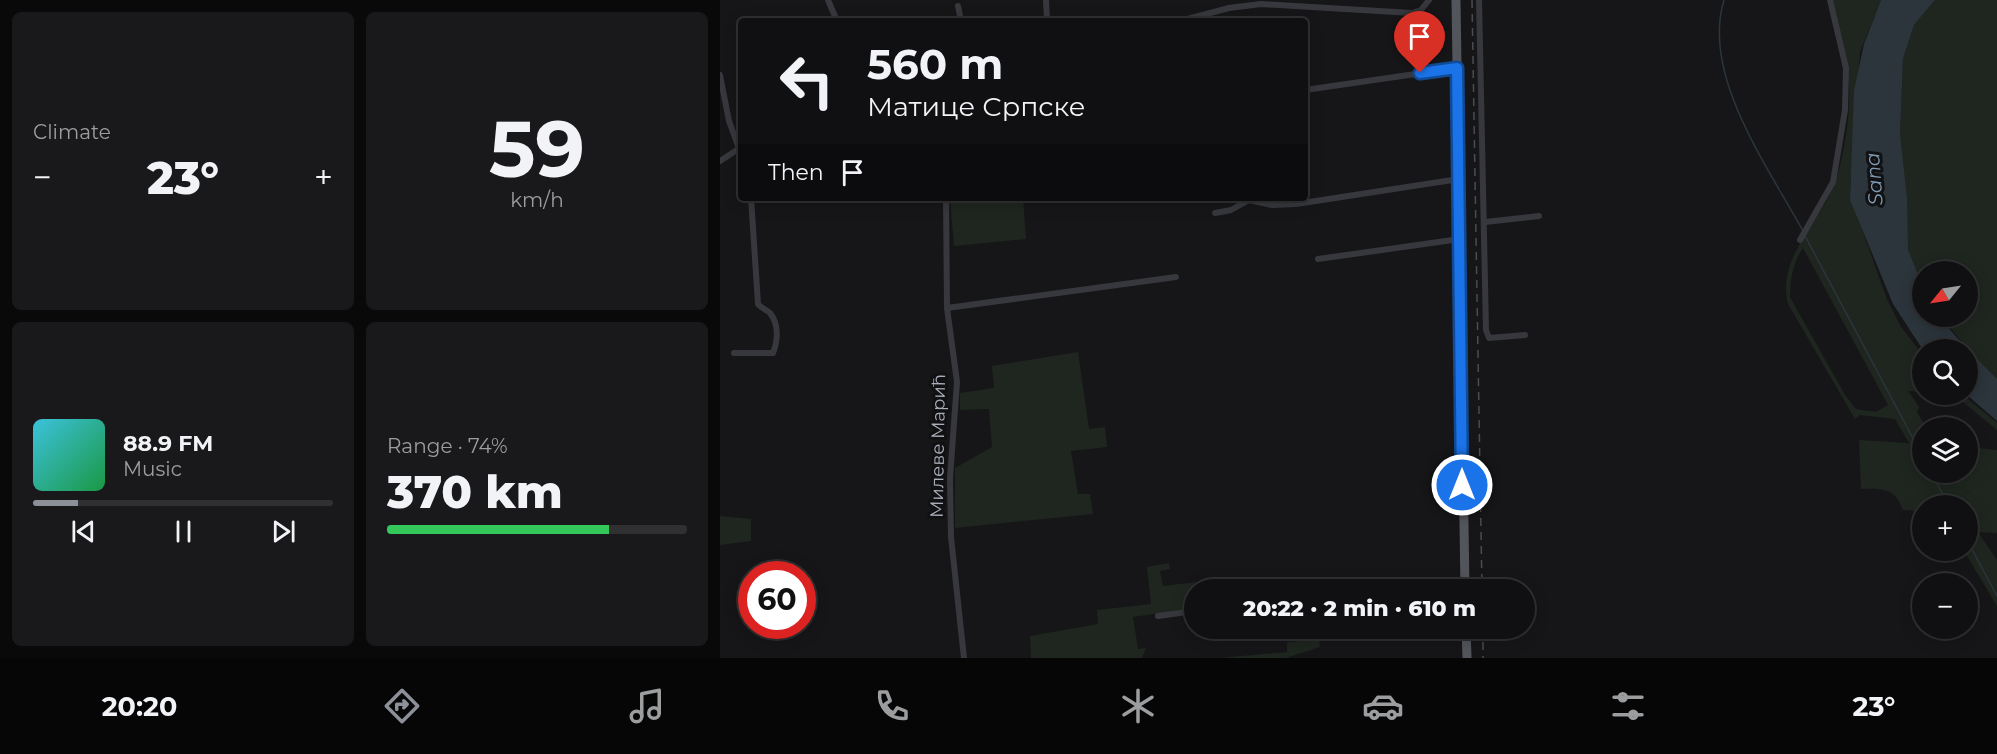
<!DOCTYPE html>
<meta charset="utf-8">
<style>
:root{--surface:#101012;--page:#19191b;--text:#f1f3f6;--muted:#9c9d9f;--line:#303032;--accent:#8c9099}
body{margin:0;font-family:Montserrat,sans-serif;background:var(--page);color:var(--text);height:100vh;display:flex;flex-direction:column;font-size:22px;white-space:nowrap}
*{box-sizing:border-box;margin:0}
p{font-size:20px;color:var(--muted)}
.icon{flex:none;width:33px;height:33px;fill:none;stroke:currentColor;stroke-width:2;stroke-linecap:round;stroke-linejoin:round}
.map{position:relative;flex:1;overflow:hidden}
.sheet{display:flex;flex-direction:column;gap:12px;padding:12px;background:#09090a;width:720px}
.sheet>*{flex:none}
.banner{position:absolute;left:18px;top:18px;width:570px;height:183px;border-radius:6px;box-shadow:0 3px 15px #0003,0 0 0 2px var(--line);background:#101012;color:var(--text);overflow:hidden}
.needle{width:39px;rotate:240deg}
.controls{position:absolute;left:1192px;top:261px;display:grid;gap:12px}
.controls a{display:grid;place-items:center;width:66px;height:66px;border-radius:50%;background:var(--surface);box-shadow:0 3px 15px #0003,0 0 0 2px var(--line);font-size:30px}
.speed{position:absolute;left:18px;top:561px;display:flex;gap:12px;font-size:30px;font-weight:700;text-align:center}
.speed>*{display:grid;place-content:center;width:78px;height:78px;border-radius:50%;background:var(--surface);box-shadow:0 3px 15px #0003,0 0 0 2px var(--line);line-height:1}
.speed .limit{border:9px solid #d22;background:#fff;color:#111}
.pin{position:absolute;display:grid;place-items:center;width:51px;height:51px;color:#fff;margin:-62px -26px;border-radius:50% 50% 50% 0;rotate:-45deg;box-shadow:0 0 6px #0007}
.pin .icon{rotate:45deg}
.me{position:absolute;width:66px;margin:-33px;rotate:0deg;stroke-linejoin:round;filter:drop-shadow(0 0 4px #0008)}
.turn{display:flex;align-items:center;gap:21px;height:126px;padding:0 30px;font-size:27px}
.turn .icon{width:78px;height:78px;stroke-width:2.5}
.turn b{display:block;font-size:42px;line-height:51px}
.then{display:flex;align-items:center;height:57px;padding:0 30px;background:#0003;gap:12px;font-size:22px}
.big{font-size:45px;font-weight:800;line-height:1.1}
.sheet .widget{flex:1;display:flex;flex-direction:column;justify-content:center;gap:9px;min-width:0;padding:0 21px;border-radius:9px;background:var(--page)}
.sheet .dial{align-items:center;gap:0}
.dial b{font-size:78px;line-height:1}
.song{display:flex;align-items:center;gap:18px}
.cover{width:72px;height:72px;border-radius:9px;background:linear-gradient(135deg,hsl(190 70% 55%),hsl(140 70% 35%))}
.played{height:6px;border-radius:3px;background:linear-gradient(90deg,var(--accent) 15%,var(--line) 15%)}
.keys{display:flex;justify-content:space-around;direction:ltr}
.heat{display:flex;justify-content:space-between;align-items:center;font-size:33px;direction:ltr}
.charge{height:9px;border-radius:4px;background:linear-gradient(90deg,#34c759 74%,var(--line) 0)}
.sheet .tiles{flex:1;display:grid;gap:12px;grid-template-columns:repeat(2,1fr)}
.trip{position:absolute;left:464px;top:579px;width:351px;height:60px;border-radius:30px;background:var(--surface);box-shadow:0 3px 15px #0003,0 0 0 2px var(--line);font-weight:800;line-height:60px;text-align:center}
.tabs{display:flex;height:96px;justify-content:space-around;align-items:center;background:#060607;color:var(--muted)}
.tabs .icon{width:42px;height:42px}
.tabs .current{color:var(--accent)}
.tabs b{font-size:27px;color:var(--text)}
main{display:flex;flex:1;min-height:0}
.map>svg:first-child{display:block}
.green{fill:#1e261f;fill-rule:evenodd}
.water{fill:#2c353c}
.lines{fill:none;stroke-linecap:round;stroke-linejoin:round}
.stream{stroke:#2c353c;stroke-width:1.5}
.street{stroke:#37383d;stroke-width:6}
.primary{stroke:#53555c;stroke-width:9}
.rail{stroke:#4a4c52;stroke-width:1.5;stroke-dasharray:8 6;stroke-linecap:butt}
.route-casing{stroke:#114b97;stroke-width:15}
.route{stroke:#1a73e8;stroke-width:10}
.labels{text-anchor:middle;stroke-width:6;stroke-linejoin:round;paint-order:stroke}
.street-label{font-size:18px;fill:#a8adb8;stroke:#111113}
.water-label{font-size:20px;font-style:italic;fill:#7f9bb3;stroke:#111113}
</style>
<main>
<section class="sheet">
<div class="tiles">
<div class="widget"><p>Climate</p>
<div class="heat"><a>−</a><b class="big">23°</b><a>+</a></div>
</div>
<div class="widget dial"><b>59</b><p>km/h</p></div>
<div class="widget">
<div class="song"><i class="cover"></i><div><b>88.9 FM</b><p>Music</p></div></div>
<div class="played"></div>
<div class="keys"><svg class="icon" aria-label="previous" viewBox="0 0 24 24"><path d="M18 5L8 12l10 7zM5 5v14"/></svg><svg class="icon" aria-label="pause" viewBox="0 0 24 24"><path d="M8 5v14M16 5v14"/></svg><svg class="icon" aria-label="next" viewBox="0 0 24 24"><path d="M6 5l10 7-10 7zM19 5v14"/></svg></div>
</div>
<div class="widget"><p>Range · 74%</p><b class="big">370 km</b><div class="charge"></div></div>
</div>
</section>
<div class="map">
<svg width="1277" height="658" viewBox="0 0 1277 658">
<rect width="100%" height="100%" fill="#161618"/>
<g class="green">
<path d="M1112 0H1161L1140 52 1130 187 1131 199 1167 299 1181 327 1203 355V392L1188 391 1199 407 1197 412 1206 427 1203 428V472H1248V447L1277 450V533L1258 532 1277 560V606L1244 551 1248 550V506H1203V511L1183 510C1175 488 1162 488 1141 489L1139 440 1189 443 1175 419 1140 415 1135 419 1068 304C1056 256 1102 222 1116 180 1126 147 1132 105 1128 71 1125 47 1117 23 1112 0ZM1083 248 1168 405 1156 412 1136 409 1125 395 1070 297C1070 279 1073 263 1083 248Z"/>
<path d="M1215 0H1277V384L1221 317 1248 316V272H1203V288L1190 260 1185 230 1180 133 1183 59 1194 25Z"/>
<path d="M246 198H303L306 239 234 246 230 199Z"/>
<path d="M358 352 369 429 385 427 387 447 351 451 358 494H370L373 514 235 528V468L272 447 269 409 240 410V393L274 388 272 366Z"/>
<path d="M1221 395H1243L1277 423V430L1237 397Z"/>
<path d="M0 516 31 519V541L0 545Z"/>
<path d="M449 563 450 569 440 571 443 586 502 579 504 589 474 590V608L413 617 418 649 426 648 422 658H311L310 636 378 624 377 610 431 604 427 567Z"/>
<path d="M581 629H598L600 647 566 658H499L567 652V642L581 641Z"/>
</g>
<g class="water">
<path d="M1161 0H1215L1194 25 1183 59 1180 134 1187 199 1188 250 1203 287V316L1219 317 1247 349 1203 350 1173 304 1130 200 1134 91 1144 44Z"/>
<path d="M1248 350 1277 379V421L1247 395Z"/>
</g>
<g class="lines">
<g class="stream">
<path d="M1004 0C981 75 1048 167 1083 231"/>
<path d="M1085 236 1203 457"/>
<path d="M1211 472 1229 506"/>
<path d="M1248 542 1277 596"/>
</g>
<g class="street">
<path d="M108 0 117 21"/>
<path d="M326 0 327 21"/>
<path d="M759 0 766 330 769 338 805 335"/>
<path d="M238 6 241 21"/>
<path d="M460 21 509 8 541 4 692 13 701 10 709 0"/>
<path d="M0 75 9 121 21 154"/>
<path d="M585 90 737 68"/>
<path d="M0 161 20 148"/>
<path d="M226 198 227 308 237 382 230 478 231 537 244 658"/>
<path d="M495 213 511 210 529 200 552 205 576 204 739 179"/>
<path d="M765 222 819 216"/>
<path d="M1080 240 1113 182 1125 110 1126 68 1110 0"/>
<path d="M598 259 740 239"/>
<path d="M227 308 456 277"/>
<path d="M14 353H53C58 341 59 324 50 313 47 310 41 308 38 304L31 198"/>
<path d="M656 590 744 580"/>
<path d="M438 616 474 611"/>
</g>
<g class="primary">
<path d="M736 0 745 590"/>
<path d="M740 463 734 475 721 486 736 497 742 507"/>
<path d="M746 628 747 658"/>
</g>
<g class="rail">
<path d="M752 0 762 590"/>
<path d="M763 628V658"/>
</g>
</g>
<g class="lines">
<g class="route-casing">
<path id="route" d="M700 73 737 68 742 485"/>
</g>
<use href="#route" class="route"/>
</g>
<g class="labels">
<g class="street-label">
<text transform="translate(218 446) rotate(-89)" y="6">Милеве Мaрић</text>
</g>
<g class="water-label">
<text transform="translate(1154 179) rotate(-94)" y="7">Sana</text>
</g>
</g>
</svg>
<div class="controls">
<a><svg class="needle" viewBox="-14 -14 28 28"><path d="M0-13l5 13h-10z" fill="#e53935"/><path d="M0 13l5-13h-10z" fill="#9c9d9f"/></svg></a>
<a><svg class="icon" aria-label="search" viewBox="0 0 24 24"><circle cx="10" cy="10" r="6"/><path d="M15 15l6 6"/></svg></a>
<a><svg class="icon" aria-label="layers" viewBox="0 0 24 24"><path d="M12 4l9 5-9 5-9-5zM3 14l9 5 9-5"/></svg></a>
<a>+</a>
<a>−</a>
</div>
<div class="speed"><div class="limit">60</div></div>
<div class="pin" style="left:700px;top:73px;background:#d93025"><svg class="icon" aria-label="arrive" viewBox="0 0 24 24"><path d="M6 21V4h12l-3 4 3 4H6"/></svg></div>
<svg class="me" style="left:742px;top:485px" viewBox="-20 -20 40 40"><circle r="17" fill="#1a73e8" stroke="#fff" stroke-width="3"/><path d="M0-11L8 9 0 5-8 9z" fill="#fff"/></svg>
<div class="trip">20:22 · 2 min · 610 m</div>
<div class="banner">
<div class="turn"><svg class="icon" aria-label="left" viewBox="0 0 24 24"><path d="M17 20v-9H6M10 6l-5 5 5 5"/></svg><div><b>560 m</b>Матице Српске</div></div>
<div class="then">Then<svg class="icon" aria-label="arrive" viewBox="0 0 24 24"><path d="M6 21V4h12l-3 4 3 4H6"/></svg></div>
</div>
</div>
</main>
<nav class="tabs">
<b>20:20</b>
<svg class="icon current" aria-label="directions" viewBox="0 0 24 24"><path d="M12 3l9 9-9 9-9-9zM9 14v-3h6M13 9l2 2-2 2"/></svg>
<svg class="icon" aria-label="music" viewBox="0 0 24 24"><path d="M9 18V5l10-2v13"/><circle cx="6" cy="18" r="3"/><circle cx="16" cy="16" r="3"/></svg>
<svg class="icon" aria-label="phone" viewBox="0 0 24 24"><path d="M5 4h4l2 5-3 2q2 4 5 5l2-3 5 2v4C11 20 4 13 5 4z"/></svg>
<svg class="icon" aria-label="climate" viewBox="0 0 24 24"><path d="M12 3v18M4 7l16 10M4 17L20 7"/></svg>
<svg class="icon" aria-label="car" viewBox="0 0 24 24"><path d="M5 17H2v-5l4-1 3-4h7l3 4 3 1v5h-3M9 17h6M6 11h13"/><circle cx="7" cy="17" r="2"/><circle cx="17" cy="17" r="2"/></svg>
<svg class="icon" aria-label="filters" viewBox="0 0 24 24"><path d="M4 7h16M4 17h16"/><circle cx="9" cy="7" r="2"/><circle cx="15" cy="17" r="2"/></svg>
<b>23°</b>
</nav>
